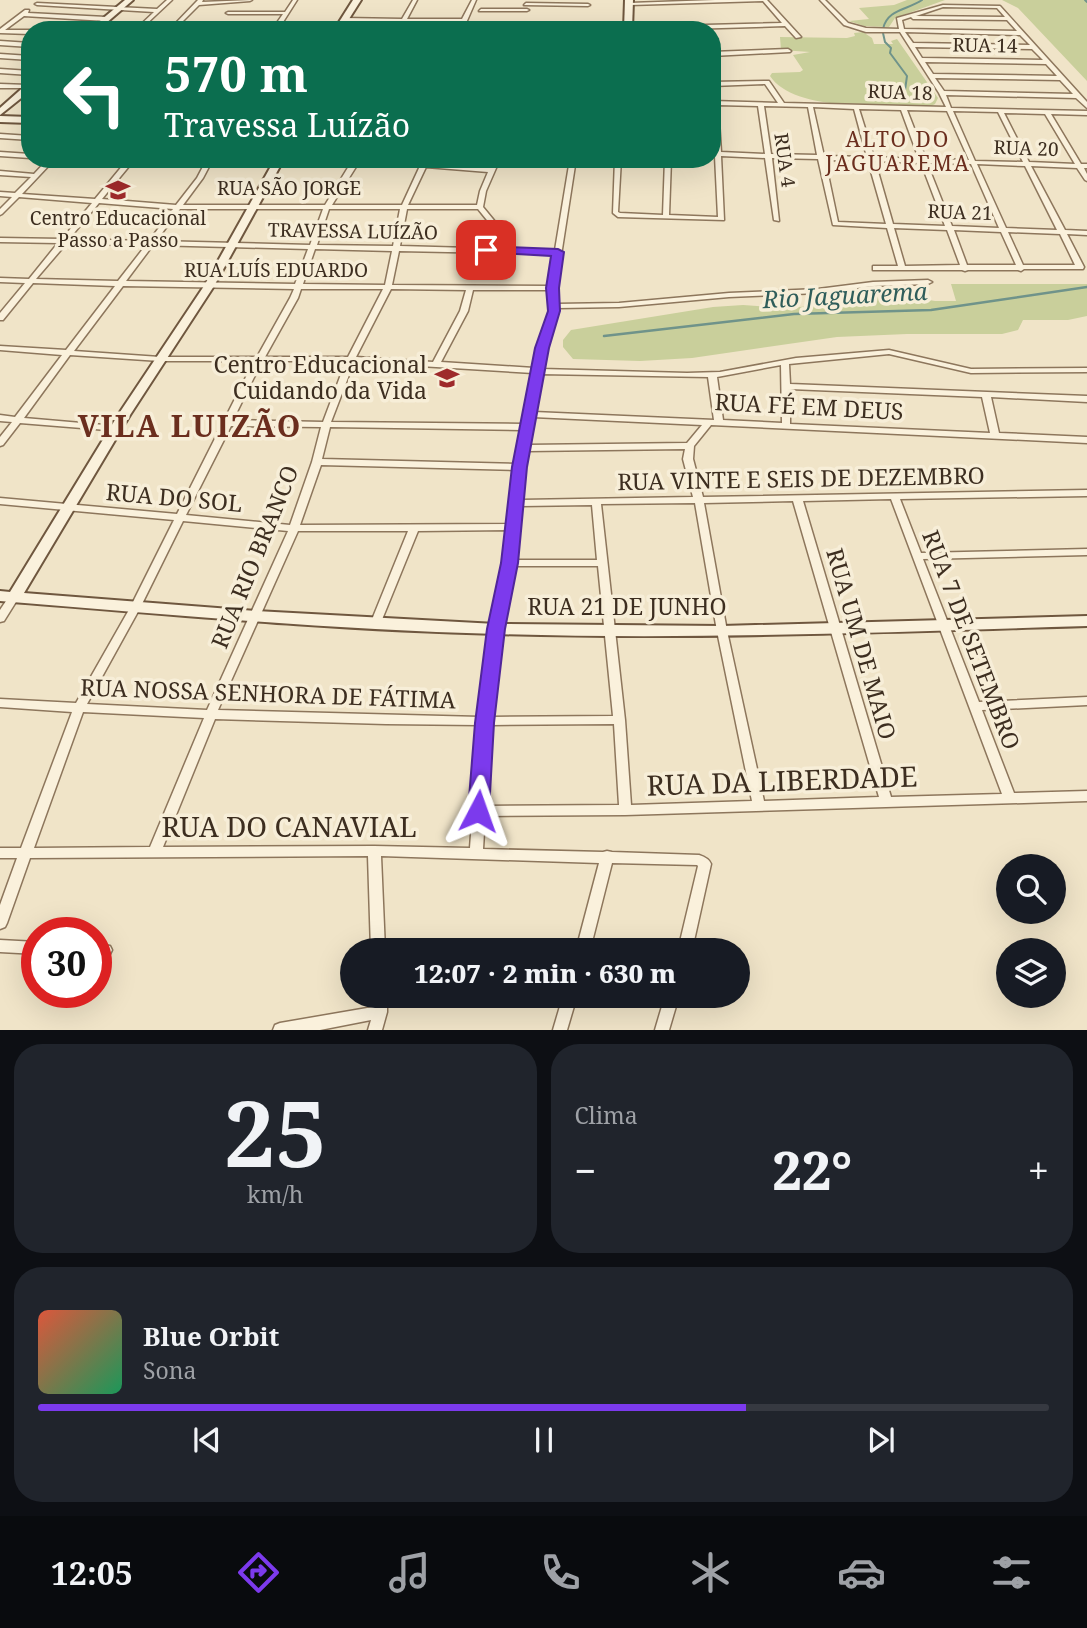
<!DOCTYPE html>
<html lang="pt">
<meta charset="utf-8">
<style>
:root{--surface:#171b24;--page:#20242c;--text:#f1f3f6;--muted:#9ea1a6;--line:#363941;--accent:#7c3aed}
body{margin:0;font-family:"Noto Serif",serif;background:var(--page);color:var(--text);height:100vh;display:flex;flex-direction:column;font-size:26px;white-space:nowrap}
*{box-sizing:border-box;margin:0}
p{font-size:23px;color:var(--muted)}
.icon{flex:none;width:38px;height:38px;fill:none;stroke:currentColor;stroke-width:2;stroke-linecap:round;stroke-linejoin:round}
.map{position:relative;height:1030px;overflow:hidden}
.sheet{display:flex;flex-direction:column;gap:14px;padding:14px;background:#0d0f14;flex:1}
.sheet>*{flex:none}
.hud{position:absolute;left:21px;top:21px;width:700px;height:147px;border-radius:28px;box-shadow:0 7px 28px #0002;background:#0b6e4f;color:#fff;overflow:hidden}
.tools{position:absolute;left:996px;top:854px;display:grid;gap:14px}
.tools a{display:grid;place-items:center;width:70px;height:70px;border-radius:50%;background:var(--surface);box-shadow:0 7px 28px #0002;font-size:35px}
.speed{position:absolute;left:21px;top:917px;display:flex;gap:14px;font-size:35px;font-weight:700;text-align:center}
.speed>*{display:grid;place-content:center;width:91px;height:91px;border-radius:50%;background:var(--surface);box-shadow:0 7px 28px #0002;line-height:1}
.speed .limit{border:10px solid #d22;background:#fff;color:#111}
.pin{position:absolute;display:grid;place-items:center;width:60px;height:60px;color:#fff;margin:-30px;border-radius:14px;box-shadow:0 4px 10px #0006}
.me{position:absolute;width:77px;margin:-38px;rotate:4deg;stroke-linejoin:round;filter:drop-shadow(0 0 5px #0008)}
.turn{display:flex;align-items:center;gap:24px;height:147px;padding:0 28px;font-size:32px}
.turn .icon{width:91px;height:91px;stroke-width:2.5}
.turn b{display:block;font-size:49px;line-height:60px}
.big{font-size:52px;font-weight:800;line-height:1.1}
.sheet .tile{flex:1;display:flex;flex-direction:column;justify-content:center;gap:10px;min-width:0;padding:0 24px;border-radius:28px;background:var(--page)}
.sheet .dial{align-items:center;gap:0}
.dial b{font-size:91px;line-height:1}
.song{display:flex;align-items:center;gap:21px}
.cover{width:84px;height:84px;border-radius:10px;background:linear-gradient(135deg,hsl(10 70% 55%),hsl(150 70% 35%))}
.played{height:7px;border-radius:4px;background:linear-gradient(90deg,var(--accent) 70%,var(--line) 70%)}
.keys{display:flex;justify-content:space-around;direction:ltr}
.heat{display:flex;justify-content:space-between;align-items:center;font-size:38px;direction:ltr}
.sheet .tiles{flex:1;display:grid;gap:14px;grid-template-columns:1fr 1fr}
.tile:last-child{grid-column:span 2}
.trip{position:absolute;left:340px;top:938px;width:410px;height:70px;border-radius:35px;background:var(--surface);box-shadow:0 7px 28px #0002;font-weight:800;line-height:70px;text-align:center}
.tabs{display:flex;height:112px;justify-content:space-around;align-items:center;background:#090b0e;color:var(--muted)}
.tabs .icon{width:49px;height:49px}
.tabs .on{color:var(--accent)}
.tabs b{font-size:32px;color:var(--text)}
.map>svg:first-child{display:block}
.green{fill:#c9cf9b}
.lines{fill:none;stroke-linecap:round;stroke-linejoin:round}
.stream-far1{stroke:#6f938a;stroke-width:2}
.stream{stroke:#6f938a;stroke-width:2.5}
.street-casing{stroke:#8d765c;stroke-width:3}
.secondary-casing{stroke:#6f573f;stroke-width:4}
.street{fill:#faf1dc;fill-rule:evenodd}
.secondary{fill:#faf1dc;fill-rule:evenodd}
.route{fill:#7c3aed;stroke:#51269a;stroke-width:2}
.labels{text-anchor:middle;stroke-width:7;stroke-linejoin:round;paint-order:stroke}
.far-street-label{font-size:19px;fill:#3d2e20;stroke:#f7eed8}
.far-poi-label{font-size:19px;fill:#3d2e20;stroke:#f7eed8}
.far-quarter-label{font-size:21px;letter-spacing:2px;fill:#6b2e1e;stroke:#f7eed8}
.poi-label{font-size:23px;fill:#3d2e20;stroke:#f7eed8;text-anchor:end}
.street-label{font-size:23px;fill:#3d2e20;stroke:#f7eed8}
.water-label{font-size:24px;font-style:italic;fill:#2f5d5a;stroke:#f7eed8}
.near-street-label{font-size:28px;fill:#3d2e20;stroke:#f7eed8}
.district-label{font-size:30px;font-weight:bold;letter-spacing:2px;fill:#6b2e1e;stroke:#f7eed8}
</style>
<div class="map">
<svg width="1087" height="1030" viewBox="0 0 1087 1030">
<rect width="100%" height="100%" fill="#f0e4c8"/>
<g class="green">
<path d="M907 0H945L895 18 889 27 864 26 849 21 869 19 859 8 894 5Z"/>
<path d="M1002 0H1087V81L1018 8Z"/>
<path d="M863 32 872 38 874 44H893L891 41 897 39 938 98 935 104 929 107C889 105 794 113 770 76L772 73 800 72 803 70 793 55 810 52 781 50 780 37 847 38 855 36 854 33Z"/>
<path d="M951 284H1087V316L1068 320H1023L1018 330 1002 334H907L837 337 692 358 640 361 573 359 563 347V340L571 330 713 307 743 305 788 308 846 303 841 292 882 286 887 293 935 301H956Z"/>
</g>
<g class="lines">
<g class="stream-far1">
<path d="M1085 0 1087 2"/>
<path d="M883 29C887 9 908 10 922 0"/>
<path d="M883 33 885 42 891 48 890 53 907 76 905 90 889 94"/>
</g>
<path class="stream" d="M604 336 794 314 931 310 1087 287"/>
<g class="street-casing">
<g id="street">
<path d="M167 0H172L140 30H135L154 12 37 5 35 4 37 3 157 9Z"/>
<path d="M198 0H203L202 2 252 0 250 1 199 5 180 24H276L283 14H228L226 13 228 12H285L293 0H297L278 30H273L274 28H173V26Z"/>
<path d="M413 0H417L407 19H462L472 0H476L463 30H458L461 22H406L402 30H397L401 22H344L341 20 344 18 402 19Z"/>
<path d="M715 0H767L801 37 796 38 785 26 653 30 625 29 628 27 782 23 763 1 630 5 628 4 630 3Z"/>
<path d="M820 0H825L848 23 866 28 899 29 897 18 943 5 1000 6 1087 102V108L1076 98 946 95 951 108 1087 111V115L1051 114 1081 164H1087V168H1084L1087 174V181L1085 180 1077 168 1031 166 1065 230 1087 231V235L1067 234 1084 267 1083 269H1024L1021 271 1018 270H968L965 271 962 270H873V266H898L887 228 833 225 818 159 772 158 779 221 774 220 765 158 721 156 724 220 618 217 613 213 615 159H621L618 212 620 213 663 215 665 159H671L669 215 718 217 715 156H712V152H715L712 101 778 103 765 84 712 86V82L769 81 784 103 946 107 939 93 900 32H866L844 25ZM943 7 997 8 1005 17 916 16ZM911 17 913 19 1007 20 1017 31 904 29 902 20ZM905 32 1020 35 1030 45 913 43ZM915 47 1032 49 1043 60 922 58ZM925 62 1046 64 1057 76 933 74ZM935 78 1060 80 1073 94 944 91ZM718 105 758 106 765 154 721 152ZM764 106 808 107 817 155 771 154ZM813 107 854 109 867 157 824 156ZM859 109 901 110 919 159 874 157ZM907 110 947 111 969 160 926 159ZM953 111 998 112 1023 162 975 161ZM1004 113 1045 114 1075 164 1029 162ZM825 160 868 161 886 224 838 222ZM875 161 921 163 945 226 893 224ZM927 163 971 164 999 228 952 226ZM977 164 1025 166 1057 230 1006 228ZM894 228 947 230 960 265 905 266ZM954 230 1001 232 1016 265H967ZM1008 232 1060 234 1075 265H1023Z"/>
<path d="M526 3 588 4 590 5 588 6 524 5Z"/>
<path d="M481 9H527L529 10 527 11H479Z"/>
<path d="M25 10H29L28 13 106 17 109 19 106 21 24 16 5 30H30V34L0 33V29Z"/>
<path d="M0 41 30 43V47L0 45Z"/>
<path d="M788 49 791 51 790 52 712 56V52Z"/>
<path d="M0 54 30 56V60L0 58Z"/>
<path d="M0 69 30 71V75L0 73Z"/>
<path d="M0 84 28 85 30 86V88H0Z"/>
<path d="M0 134 30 136V140L0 138Z"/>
<path d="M0 152 30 154V158L0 156Z"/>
<path d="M48 159H55L22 194 95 199 128 159H135L102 199 176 205 197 178 207 159H213L203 178 183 205H325L352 161 345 159H376L422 163 424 159H430L428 163 490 168 494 159H500L486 191 483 207 506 235 512 249 555 250 570 159H576L556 288 557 304 619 303 729 293 818 289 873 282 928 280 932 282 928 284 873 286 818 293 729 297 619 307 558 308 546 348 542 369 687 373 720 372 796 358 889 350 971 369 1087 368V372L971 373 889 354 789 364 790 384 1087 396V402L991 397 999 433 1087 437V443L711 425 694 446 693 459 703 497 1087 490V496L900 499 921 553 1087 549V555L923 559 979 702 1087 697V705L982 710 1014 793 1087 791V801L625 815 485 816 483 849 603 852 607 851 612 852 699 855C705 857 709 859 711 864L692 950H678L698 866 697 865 612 863 590 950H576L599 863 381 856 385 950H371L368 856 30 858 7 923 5 927 0 929V905L17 858H0V848H21L72 712 0 707V699L76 703 130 608 174 520 0 504V498L177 514 254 361H160L70 355 24 418 116 426 119 427 120 429 119 431 20 423 3 445 0 446V437L12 422 0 421V415L15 417 62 355 0 350V346L66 350 115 286 33 283 3 320H0V313L25 283 0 282V278L29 279 58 243 0 242V238L62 239 92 203 19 197 2 214 0 215V209L12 197 0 196V192L15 193 31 177 0 175V171L34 174ZM359 162 420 166 402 205H332ZM426 167 488 172 480 191 477 205H408ZM99 203 173 209 149 241 69 239ZM180 209H323L310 245 156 241ZM329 209H400L393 246 317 245ZM407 209H478L499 235 505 249 400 246ZM66 244 146 245 118 281 36 279ZM153 245 308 249 295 284 126 281ZM315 249 392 251 385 285 303 284ZM399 251 554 254 549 286 392 285ZM123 286 294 289 290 298 257 357H160L74 351ZM301 289H383L348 357H265L298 298ZM391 289 466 290 460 311 433 362 356 357ZM473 290H548L550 311 538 348 534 368 441 362 468 311ZM262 361H346L323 422 233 420ZM354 362 533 373 523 424 331 422ZM781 365 782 423 723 420 717 377ZM541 374 708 377 714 420 534 412ZM790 389 982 397 990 433 790 424ZM533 417 702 425 687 443 528 445ZM231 426 321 427 312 462 290 525 186 515ZM330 427 522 430 517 464 322 459ZM685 449 683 459 693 497 522 500 527 451ZM321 465 516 470 510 524 300 525ZM891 499 1002 794 891 797 803 501ZM793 501 879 797 764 801 727 631 704 503ZM695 503 717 631 752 801 631 805 625 720 601 504ZM592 505 597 560H515L521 506ZM183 521 288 531 207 710 87 704 140 608ZM509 530 505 563 491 629 480 717 218 710 298 531H408L371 622 372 625H380L381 622 418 531ZM514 566H598L613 716 492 717 501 629ZM83 712 204 718 150 847 34 848ZM215 719 386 724 479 725 470 848 374 846 163 847ZM614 724 619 805 485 806 491 725Z"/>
<path d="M14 593 18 595 19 597 4 621 0 622V610L10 595Z"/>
<path d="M0 940 37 942V954L0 952Z"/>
<path d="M96 944 110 946 112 950 110 954 96 956Z"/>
<path d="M373 996H387V1012L382 1030H368L371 1020 320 1030H273L275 1025 280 1023 373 1007Z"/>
<path d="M563 996H577L567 1030H553Z"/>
<path d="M665 996H679L669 1030H655Z"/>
</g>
</g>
<g class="secondary-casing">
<g id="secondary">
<path d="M125 0H133L98 30H89Z"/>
<path d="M353 0H361L342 30H334Z"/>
<path d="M625 0H633L632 30H624Z"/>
<path d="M27 84H30V91L0 115V108Z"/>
<path d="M0 116 30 117V123L0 122Z"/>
<path d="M275 159H284L214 286 130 415 24 593 256 611 496 624 722 626 1087 616V626C890 632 693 640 497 634 331 630 165 614 0 601V591L10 592 118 415 204 286Z"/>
</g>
</g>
<use href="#street" class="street"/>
<use href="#secondary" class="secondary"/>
</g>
<path class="route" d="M486 246 558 249 564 252 559 288 560 311 549 348 527 467 518 563 505 629 494 723 489 811 486 817 478 819 471 817 468 811 475 723 487 629 501 563 512 467 535 348 548 311 546 288 551 256 482 252 481 250Z"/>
<defs>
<g id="school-bare" transform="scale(1.89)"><path d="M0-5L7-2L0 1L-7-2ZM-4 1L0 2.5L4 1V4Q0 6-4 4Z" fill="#9e2a2b" stroke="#f7eed8" stroke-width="2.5" paint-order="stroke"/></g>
</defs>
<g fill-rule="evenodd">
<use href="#school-bare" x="118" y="190"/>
<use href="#school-bare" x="447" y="378"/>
</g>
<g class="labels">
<g class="far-street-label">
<text transform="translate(985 45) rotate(1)" y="7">RUA 14</text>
<text transform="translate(900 92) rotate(2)" y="7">RUA 18</text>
<text transform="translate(1026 148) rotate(2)" y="7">RUA 20</text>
<text transform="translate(785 160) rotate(82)" y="7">RUA 4</text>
<text x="289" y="195">RUA SÃO JORGE</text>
<text transform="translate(960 212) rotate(2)" y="7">RUA 21</text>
<text transform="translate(353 231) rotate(1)" y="7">TRAVESSA LUÍZÃO</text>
<text x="276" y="277">RUA LUÍS EDUARDO</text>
</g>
<g class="far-poi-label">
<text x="118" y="225">Centro Educacional<tspan x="118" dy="22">Passo a Passo</tspan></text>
</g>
<g class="far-quarter-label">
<text x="898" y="147">ALTO DO<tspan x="898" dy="24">JAGUAREMA</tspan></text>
</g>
<g class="poi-label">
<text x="427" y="373">Centro Educacional<tspan x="427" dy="26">Cuidando da Vida</tspan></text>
</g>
<g class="street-label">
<text transform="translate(809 407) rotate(3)" y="8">RUA FÉ EM DEUS</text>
<text transform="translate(801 479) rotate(-1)" y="8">RUA VINTE E SEIS DE DEZEMBRO</text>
<text transform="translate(174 498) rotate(5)" y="8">RUA DO SOL</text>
<text transform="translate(255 557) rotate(-68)" y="8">RUA RIO BRANCO</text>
<text x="627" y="615">RUA 21 DE JUNHO</text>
<text transform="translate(971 640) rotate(69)" y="8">RUA 7 DE SETEMBRO</text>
<text transform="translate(861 644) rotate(74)" y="8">RUA UM DE MAIO</text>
<text transform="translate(268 694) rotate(2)" y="8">RUA NOSSA SENHORA DE FÁTIMA</text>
</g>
<g class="water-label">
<text transform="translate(845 296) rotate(-3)" y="8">Rio Jaguarema</text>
</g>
<g class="near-street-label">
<text transform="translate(782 781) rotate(-2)" y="10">RUA DA LIBERDADE</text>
<text x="289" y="837">RUA DO CANAVIAL</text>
</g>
<g class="district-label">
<text x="190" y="437">VILA LUIZÃO</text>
</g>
</g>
</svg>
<div class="tools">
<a><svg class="icon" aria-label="search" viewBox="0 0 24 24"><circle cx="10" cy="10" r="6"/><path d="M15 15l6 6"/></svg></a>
<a><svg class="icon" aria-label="layers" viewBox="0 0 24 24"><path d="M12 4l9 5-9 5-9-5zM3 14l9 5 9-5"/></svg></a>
</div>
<div class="speed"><div class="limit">30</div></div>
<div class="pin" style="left:486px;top:250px;background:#d93025"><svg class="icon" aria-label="arrive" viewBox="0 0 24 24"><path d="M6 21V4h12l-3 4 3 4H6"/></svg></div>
<svg class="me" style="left:478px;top:811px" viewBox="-20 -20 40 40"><path d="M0-17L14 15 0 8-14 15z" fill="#7c3aed" stroke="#fff" stroke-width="4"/></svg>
<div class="trip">12:07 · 2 min · 630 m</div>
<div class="hud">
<div class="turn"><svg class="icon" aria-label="left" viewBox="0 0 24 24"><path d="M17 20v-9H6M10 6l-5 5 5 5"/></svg><div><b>570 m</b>Travessa Luízão</div></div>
</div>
</div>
<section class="sheet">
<div class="tiles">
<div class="tile dial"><b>25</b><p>km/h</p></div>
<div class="tile"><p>Clima</p>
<div class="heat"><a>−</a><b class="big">22°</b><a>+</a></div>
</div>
<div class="tile">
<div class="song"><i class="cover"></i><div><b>Blue Orbit</b><p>Sona</p></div></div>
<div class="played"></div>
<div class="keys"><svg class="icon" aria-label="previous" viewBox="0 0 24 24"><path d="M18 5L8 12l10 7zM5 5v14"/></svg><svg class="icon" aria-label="pause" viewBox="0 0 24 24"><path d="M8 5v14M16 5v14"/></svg><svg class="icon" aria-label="next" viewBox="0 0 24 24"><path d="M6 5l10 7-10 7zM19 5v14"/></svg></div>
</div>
</div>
</section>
<nav class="tabs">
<b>12:05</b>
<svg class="icon on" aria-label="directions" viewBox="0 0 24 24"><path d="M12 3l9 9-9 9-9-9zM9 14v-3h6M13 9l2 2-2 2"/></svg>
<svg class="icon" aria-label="music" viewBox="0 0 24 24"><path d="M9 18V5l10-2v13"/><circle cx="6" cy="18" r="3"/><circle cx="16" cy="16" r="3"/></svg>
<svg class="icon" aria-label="phone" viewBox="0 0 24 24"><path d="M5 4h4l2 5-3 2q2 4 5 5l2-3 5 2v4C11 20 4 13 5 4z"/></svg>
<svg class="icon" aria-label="climate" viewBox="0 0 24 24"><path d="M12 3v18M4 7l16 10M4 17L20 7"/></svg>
<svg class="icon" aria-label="car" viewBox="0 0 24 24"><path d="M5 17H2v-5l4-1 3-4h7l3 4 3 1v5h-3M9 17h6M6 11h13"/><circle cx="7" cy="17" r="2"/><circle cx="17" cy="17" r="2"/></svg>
<svg class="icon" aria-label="filters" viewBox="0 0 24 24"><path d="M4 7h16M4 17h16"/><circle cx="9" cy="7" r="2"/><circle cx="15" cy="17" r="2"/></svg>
</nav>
